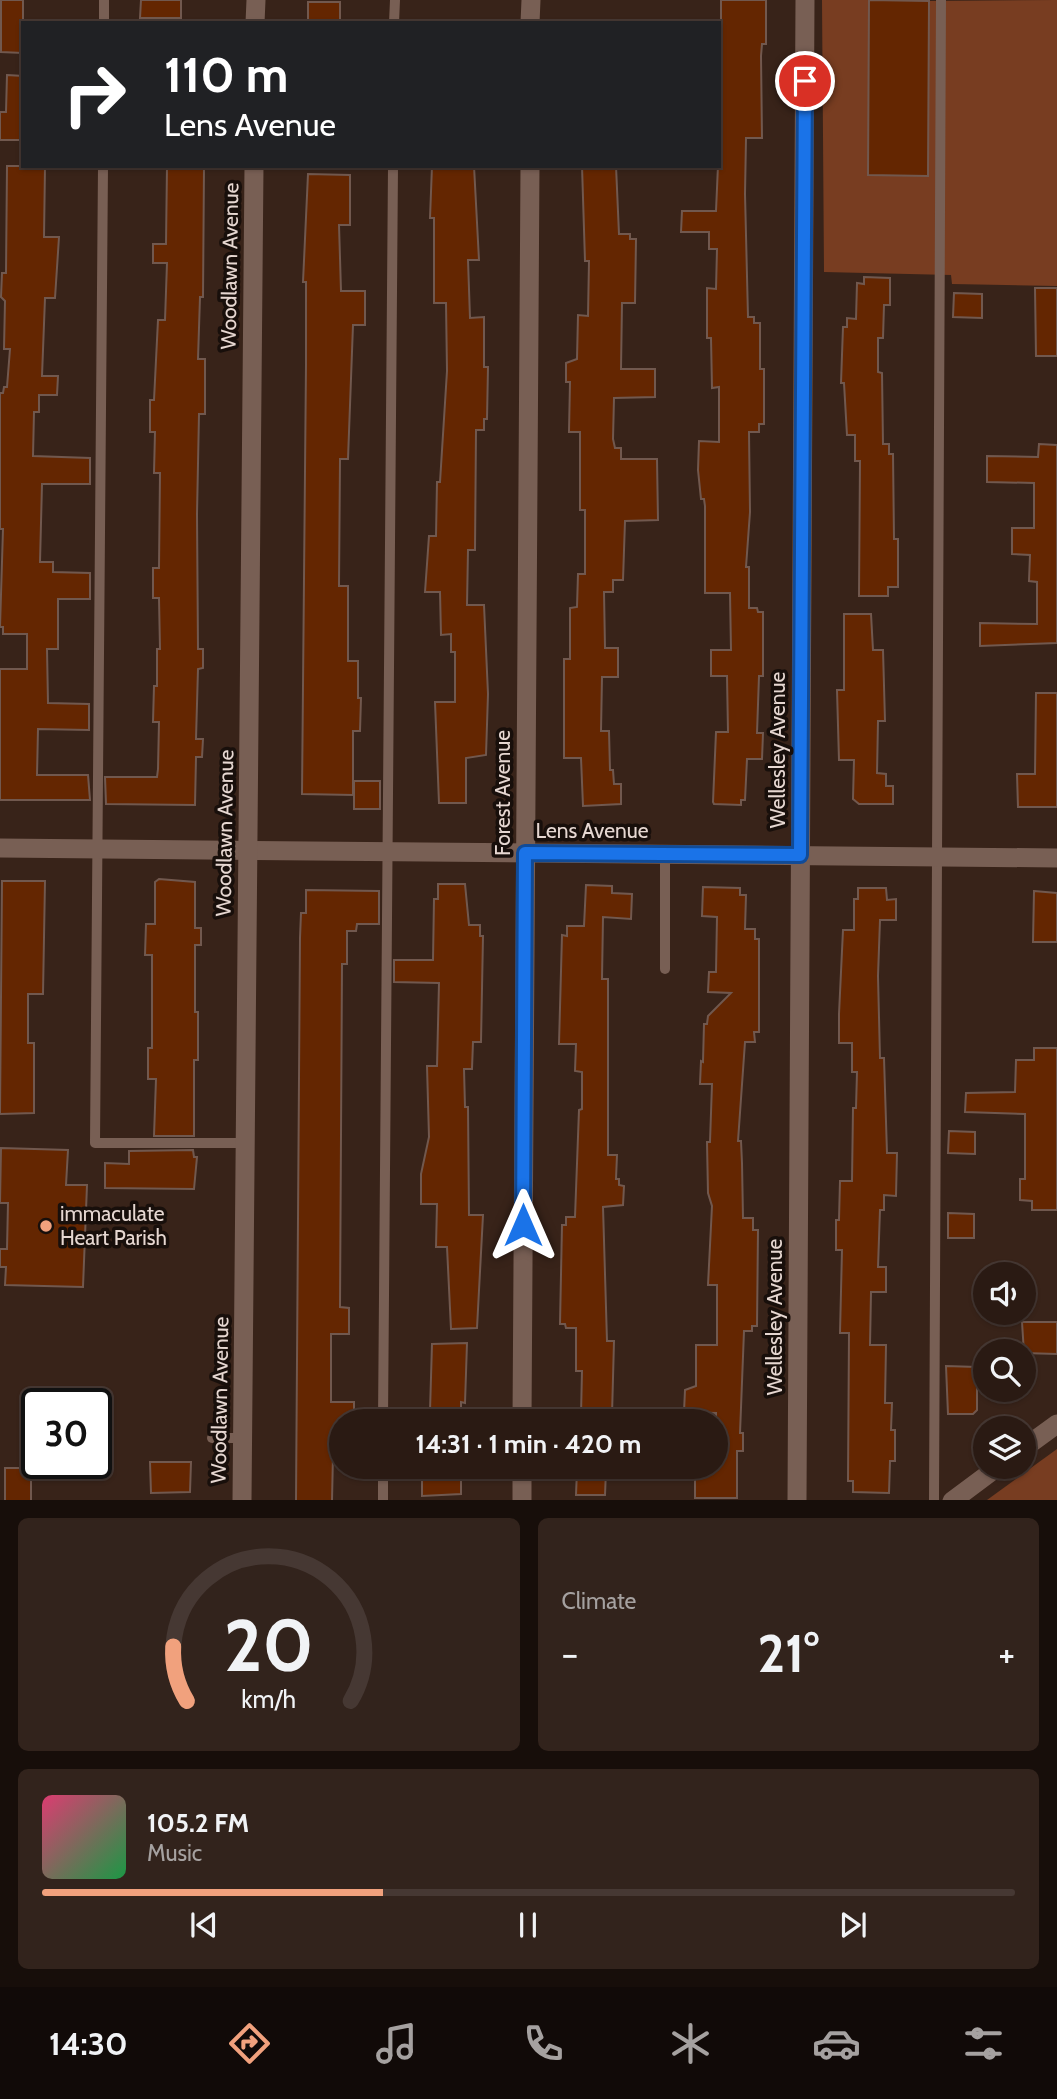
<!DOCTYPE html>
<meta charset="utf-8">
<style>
:root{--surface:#2a1a13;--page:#32231c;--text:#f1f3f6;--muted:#a5a1a0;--line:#463833;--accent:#f1a17d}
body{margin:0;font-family:Cabin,sans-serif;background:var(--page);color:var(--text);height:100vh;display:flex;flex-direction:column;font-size:26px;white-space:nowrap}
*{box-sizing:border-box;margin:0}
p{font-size:23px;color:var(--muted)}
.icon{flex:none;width:38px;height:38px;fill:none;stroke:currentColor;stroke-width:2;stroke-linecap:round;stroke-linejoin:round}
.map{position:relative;height:1500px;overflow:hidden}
.side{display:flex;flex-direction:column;gap:18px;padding:18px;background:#170e0a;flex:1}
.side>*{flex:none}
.guide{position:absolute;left:21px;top:21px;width:700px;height:147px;border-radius:0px;box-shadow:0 2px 5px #0004,0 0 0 2px var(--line);background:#202124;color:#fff;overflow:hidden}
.tools{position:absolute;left:973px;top:1262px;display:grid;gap:14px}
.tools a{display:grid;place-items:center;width:63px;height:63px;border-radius:50%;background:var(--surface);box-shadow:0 2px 5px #0004,0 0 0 2px var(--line);font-size:35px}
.speed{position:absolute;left:21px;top:1388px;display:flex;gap:14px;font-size:35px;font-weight:700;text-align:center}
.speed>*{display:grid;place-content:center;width:91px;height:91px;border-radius:50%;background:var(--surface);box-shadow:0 2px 5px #0004,0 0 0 2px var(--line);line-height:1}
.speed .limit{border:4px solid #111;border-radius:10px;background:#fff;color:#111}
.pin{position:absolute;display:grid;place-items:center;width:60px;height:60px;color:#fff;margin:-30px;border:4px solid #fff;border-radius:50%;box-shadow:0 2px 7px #0007}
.me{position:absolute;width:77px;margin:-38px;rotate:0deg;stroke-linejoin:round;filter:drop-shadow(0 0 5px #0008)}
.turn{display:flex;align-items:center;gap:24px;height:147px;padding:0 28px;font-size:32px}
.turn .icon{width:91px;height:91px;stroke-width:2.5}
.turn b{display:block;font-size:49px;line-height:60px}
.big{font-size:52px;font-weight:700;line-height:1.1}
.side .card{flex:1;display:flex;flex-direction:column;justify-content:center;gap:10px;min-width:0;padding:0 24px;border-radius:10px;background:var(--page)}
.side .dial{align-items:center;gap:0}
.dial svg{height:182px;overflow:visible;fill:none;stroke:var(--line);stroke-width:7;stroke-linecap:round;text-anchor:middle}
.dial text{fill:var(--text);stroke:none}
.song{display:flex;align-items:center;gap:21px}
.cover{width:84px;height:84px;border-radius:10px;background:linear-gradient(135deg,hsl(340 70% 55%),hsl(140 70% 35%))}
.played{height:7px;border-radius:4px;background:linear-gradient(90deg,var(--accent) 35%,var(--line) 35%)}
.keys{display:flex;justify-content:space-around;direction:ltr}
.heat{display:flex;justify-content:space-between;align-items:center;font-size:38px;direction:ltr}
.side .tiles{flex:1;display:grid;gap:18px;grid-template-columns:1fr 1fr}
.card:last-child{grid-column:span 2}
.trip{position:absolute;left:329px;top:1409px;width:399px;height:70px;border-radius:35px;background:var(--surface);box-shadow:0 2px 5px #0004,0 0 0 2px var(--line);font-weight:700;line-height:70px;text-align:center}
.dock{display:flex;height:112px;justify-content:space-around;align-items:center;background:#110a08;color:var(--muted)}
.dock .icon{width:49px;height:49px}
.dock .selected{color:var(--accent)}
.dock b{font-size:32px;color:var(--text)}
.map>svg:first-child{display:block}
.green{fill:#783d21}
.building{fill:#642601;stroke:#71584e;stroke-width:2}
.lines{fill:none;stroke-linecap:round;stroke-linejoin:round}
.lane{stroke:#785f54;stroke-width:10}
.street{stroke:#785f54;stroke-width:19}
.route-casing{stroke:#114b97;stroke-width:18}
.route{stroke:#1a73e8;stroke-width:12}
.poi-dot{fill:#f1a17d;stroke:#180f0b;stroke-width:2.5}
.labels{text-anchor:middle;stroke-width:7;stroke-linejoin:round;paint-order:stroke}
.street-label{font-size:21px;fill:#e6d7d1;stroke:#180f0b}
.poi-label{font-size:21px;fill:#e6d7d1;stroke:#180f0b;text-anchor:start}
</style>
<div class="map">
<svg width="1057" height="1501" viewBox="0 0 1057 1501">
<rect width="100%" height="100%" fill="#382319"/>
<g class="green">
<path d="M822 0H869L868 175 928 176 929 1 1057 0V286L952 284 951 275 824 272Z"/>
<path d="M1057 1449V1500H987Z"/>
</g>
<g class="building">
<path d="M1 0H23V53L1 52Z"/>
<path d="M141 0H181V18H140Z"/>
<path d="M721 0H766V44H762L761 56 762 138H746L745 194 748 317H754V323H760V369H764V424H759V432H749L750 512 746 567H749V608H757L758 612H763V676H759L757 733H763L762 759H747L745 800H741V805L714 804 713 802 716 732H728L727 676H711V650H731L730 593H705V506L704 499H701L698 470 699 441 719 442V387L712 388 711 338H707V288L716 289 717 249H709V232H681L682 211H716L721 97Z"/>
<path d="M869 0 929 1 928 176 868 175Z"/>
<rect x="308" y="2" width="32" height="21"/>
<path d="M7 75 23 76V140H0V112H6Z"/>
<path d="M7 166H45L44 237H59L55 298H45L42 376H58L57 395H39V412H34L33 456 90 458V484H42L40 562H53V572L90 573V599H58V649H47L48 703 89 704V730L38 729 37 775H88L90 800H0V669H27V634H3V627H0L3 529H0V393H3L4 387H7L10 349H4L5 301 1 297 2 273H6Z"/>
<path d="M167 166H204L203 297H200L198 359H205V414H199L197 514 198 649H203V668L198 669 196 739H203L202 757H196L195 805 106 804 105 777H157L158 769 159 722H153L154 686H157V649H160L159 598H153V568H159L160 473H154L155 432H150V400H154L158 320H165L167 263H153V244H166Z"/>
<path d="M432 166H474L479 260H468L470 318 484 317V367H488L487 419H484V430H476L475 550H468L467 605H484L488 694 486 755 466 758V803H439L435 702H455V652H451V634L441 635 440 592H425L429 536H436L437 482H440L447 371 446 303H434V218H430Z"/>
<path d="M582 166H616L619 234H630V239H636L635 303H622L621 369H655V397L614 398 613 439 615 448H621V459H657L658 520 625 521 623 580H613V592H604L605 648H618V677H602L601 731H609L610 770H613L614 784H621V804L583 806 581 758H564V659H570V608L577 607 578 574H585V510H580V432H569L570 382H566V363L577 359 578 315 588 316 589 261H585Z"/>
<path d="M308 174 350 175V225H339L341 291H365V325H353L348 459H340L339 586H348V661H358V698H361L360 731H353V795L302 794 306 364V282H303Z"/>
<path d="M864 277 890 278V305H884L883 338H878V372L882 373 883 444H889V454H893L894 539H898V587H888V596H859L860 461H855V435H847L844 383H841L843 327H847V318L856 319 857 283 864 284Z"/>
<path d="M1035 288H1057V356H1036Z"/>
<path d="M954 293 982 294V318L953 317Z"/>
<path d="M1039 444 1057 445V643L980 646V623L1037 624V582L1029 581 1030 555 1012 554V528H1034V483L987 482V456L1038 457Z"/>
<path d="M844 614H871L873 650H883L885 721H878L877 773 886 774V786H893V804H859L853 799 854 760H839L837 690H844Z"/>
<path d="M1036 693H1057V807H1018L1017 774H1035Z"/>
<rect x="354" y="781" width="26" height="28"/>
<path d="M159 879 195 882V928H201V945H195V1012H198V1060H194V1136H154L156 1079H148V1048H152V955H145L146 924H155V882Z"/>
<path d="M2 881H45L43 994H28V1043H34V1113L0 1114Z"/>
<path d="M438 884H465L469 925H480V936H483L481 1042H473L472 1069H464L465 1107H468L469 1215H483L477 1328 451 1329 447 1247H436L437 1204H421V1174L429 1137 427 1066H437L439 983 394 982V960H433L434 899H438Z"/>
<path d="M586 885 612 886V893L632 894 631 919 603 917 602 979H608V1155H617L616 1179H619V1185L624 1186 623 1205 603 1207 607 1341H614L612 1415H581L582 1371H576V1328H566L565 1324H560L562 1225H566V1217H575L579 1110 582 1109V1072L575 1071 576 1044H559L562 935 567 936V926H584Z"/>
<path d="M703 887 740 888V895H746L745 929H755V939H759V1032H754L755 1042H745L738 1141H741L742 1163 743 1218H753V1230H758L757 1326H752V1331H744L740 1433H743V1451H737V1498H695V1469H716V1413L684 1412 685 1390 696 1386V1345H717V1285H708L712 1206 708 1193 707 1142H710L712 1084H700L701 1061 703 1062 704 1024H707L708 1016 731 993 708 992 709 972H716L717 917 702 916Z"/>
<path d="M858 888H886L887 900 896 899V920H880L878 976 880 1058H884L887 1153H897L896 1196 884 1195V1210H880L878 1267H886V1292H871L870 1345H886L885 1403H892L891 1430H895V1461H890L889 1493 853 1492V1481H848L849 1333H840L842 1250H836V1220H839L840 1181H852L853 1108H856L857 1072H852V1043H839V1014L843 930H854V899H858Z"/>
<path d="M306 890 379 891V924H357L356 931H347V964H342L340 1307 349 1308V1334H331V1402H354V1421H341V1454H333L332 1501H296L300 938 301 913H306Z"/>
<path d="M1034 891 1057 893V942H1033Z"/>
<path d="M1034 1048H1057V1210H1032V1201L1020 1200V1179H1025V1114L965 1112 966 1093 1015 1092 1016 1060H1034Z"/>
<path d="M949 1131 975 1132V1154L948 1153Z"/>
<path d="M1 1148 68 1150 66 1185H87L83 1287 5 1285 6 1267H0V1249H7L8 1203H0Z"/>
<path d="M193 1150 194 1157H197L194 1189 105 1188V1163L129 1164V1151Z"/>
<path d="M948 1213 974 1214V1238H948Z"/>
<path d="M1022 1322H1057V1354L1024 1353Z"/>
<path d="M467 1343 465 1403 461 1402V1411H430L432 1344Z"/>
<path d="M946 1366 977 1367V1410L973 1414H948Z"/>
<path d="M150 1462H191L190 1492 151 1493Z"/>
<rect x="5" y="1468" width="26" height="33"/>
<path d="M422 1468H461V1494L422 1496Z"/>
<path d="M577 1470H606L605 1495H576Z"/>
</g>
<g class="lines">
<g class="lane">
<path d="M104 23V0"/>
<path d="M394 23 395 0"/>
<path d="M103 166 95 1143H245"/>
<path d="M665 854V969"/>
<path d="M383 1421 393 166"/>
<path d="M212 1438H242"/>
<path d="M383 1501V1466"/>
<path d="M934 1501 941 0"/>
</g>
<g class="street">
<path d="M255 23 256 0"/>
<path d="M530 23 531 0"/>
<path d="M0 848 1057 858"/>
<path d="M522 1421 530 166"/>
<path d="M1024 1448 1057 1424"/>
<path d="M242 1501 254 166"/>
<path d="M522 1501V1466"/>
<path d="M797 1501 805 0"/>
<path d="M952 1501 999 1466"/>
</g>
</g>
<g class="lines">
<g class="route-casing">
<path id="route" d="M523 1225 525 853 800 855 805 81"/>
</g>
<use href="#route" class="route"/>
</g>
<circle class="poi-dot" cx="46" cy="1226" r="7"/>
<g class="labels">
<g class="street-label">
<text transform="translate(230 266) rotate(-89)" y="7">Woodlawn Avenue</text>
<text transform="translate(778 750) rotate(-90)" y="7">Wellesley Avenue</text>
<text transform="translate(503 793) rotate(-90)" y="7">Forest Avenue</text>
<text x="592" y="838">Lens Avenue</text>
<text transform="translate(225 833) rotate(-89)" y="7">Woodlawn Avenue</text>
<text transform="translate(775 1317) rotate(-90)" y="7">Wellesley Avenue</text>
<text transform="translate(220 1400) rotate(-89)" y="7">Woodlawn Avenue</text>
</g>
<g class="poi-label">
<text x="60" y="1221">immaculate<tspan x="60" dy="24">Heart Parish</tspan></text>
</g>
</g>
</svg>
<div class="tools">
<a><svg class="icon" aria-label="sound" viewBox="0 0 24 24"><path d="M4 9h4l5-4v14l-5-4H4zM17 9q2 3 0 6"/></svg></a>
<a><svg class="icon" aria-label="search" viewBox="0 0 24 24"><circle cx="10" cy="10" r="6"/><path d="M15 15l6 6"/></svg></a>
<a><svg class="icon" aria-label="layers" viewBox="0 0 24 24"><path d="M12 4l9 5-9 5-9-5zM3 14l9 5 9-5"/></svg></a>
</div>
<div class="speed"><div class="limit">30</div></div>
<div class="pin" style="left:805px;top:81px;background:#d93025"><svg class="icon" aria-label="arrive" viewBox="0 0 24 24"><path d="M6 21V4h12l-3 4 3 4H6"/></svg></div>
<svg class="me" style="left:523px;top:1225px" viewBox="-20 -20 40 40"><path d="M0-17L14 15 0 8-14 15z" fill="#1a73e8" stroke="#fff" stroke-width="4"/></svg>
<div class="trip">14:31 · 1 min · 420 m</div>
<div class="guide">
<div class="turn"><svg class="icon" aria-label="right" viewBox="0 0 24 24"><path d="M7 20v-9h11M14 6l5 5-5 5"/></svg><div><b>110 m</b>Lens Avenue</div></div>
</div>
</div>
<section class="side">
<div class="tiles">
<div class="card dial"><svg viewBox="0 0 100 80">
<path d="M14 69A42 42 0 1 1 86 69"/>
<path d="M14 69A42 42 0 0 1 8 45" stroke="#f1a17d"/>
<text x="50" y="56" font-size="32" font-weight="700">20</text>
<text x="50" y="72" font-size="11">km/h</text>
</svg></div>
<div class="card"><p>Climate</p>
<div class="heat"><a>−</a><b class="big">21°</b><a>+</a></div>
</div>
<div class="card">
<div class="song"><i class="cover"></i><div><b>105.2 FM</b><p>Music</p></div></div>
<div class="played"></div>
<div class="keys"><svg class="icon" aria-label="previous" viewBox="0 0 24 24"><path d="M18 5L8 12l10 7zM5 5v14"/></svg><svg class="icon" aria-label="pause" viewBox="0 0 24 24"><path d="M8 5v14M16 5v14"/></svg><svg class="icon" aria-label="next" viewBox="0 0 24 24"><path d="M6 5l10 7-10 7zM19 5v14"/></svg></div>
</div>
</div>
</section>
<nav class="dock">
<b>14:30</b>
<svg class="icon selected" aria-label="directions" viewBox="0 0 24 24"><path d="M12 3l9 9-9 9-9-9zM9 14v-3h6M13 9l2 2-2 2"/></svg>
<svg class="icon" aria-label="music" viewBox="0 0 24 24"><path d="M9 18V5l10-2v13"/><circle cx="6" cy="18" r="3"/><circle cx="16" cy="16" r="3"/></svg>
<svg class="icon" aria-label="phone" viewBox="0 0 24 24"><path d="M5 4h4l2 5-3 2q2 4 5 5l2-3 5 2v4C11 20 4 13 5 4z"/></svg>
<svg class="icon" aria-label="climate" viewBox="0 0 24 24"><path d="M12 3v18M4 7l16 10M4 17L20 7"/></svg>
<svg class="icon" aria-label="car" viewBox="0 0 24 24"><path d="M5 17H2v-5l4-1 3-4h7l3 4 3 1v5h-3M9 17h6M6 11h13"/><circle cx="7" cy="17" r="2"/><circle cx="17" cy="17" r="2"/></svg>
<svg class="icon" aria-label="filters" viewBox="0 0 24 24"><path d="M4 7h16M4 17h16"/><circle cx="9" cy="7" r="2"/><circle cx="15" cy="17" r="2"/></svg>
</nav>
